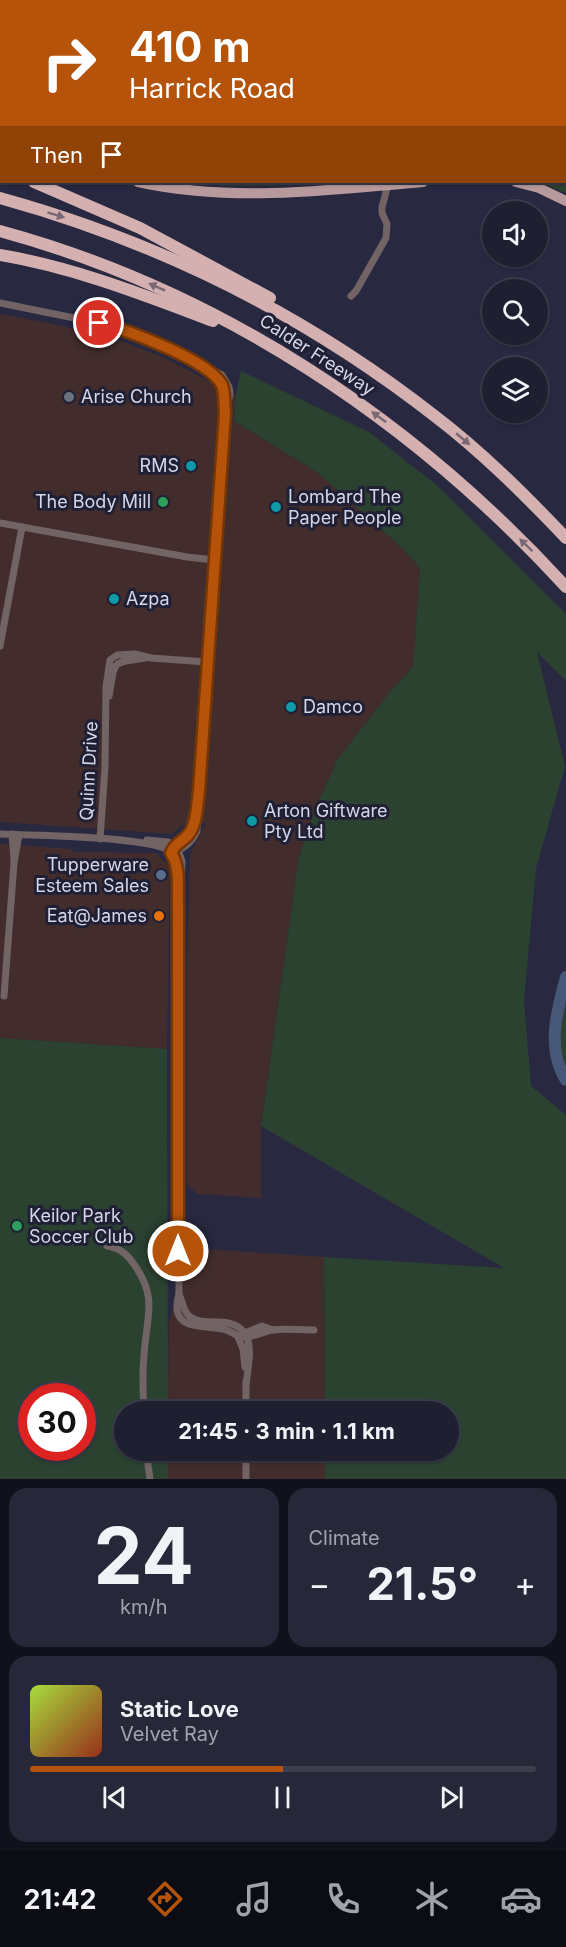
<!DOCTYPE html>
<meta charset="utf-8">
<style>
:root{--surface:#1e1f31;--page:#262739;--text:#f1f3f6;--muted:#a1a2ab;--line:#3c3d4d;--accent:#b45309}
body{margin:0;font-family:Inter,sans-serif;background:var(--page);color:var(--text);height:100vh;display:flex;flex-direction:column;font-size:22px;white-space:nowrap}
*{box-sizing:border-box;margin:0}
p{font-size:20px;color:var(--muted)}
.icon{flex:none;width:33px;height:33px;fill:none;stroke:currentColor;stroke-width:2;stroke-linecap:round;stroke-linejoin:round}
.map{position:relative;height:1479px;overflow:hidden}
.panel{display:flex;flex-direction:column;gap:9px;padding:9px;background:#10111b;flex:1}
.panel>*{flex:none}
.guide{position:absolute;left:0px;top:0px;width:567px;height:183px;box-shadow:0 2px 4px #0004,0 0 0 2px var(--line);background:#b45309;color:#fff;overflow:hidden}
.fabs{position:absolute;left:482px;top:201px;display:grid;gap:12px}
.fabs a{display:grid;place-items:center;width:66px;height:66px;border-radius:50%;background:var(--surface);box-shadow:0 2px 4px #0004,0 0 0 2px var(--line);font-size:30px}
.speed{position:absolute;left:18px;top:1383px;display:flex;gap:12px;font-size:30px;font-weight:700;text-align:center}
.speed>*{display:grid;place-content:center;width:78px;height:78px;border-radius:50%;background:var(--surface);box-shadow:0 2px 4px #0004,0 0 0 2px var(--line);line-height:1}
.speed .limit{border:9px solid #d22;background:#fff;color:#111}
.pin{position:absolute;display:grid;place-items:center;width:51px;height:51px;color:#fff;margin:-26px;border:3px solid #fff;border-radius:50%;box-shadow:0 2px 6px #0007}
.me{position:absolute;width:66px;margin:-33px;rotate:0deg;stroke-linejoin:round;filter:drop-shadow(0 0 4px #0008)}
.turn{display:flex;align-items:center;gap:21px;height:126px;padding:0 30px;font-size:27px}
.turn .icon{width:78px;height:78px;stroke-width:2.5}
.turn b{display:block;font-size:42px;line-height:51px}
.then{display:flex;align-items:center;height:57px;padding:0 30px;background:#0003;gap:12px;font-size:22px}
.big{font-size:45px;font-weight:700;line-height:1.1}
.panel .card{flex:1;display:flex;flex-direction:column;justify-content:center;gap:9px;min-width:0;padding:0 21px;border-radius:18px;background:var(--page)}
.panel .dial{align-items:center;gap:0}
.dial b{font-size:78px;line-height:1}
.song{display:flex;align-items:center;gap:18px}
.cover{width:72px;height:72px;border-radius:9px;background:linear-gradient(135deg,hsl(80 70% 55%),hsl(10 70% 35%))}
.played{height:6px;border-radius:3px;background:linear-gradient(90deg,var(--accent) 50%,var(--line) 50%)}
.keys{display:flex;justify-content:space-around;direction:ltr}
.heat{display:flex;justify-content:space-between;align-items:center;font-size:33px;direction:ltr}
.panel .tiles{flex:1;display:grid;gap:9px;grid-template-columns:1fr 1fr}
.card:last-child{grid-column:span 2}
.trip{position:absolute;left:114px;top:1401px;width:345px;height:60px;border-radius:30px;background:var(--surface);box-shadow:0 2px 4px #0004,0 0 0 2px var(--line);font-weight:700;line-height:60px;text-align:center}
.menu{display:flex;height:96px;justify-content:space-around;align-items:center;background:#0c0c14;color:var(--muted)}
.menu .icon{width:42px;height:42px}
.menu .current{color:var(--accent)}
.menu b{font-size:27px;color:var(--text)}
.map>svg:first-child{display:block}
.industrial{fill:#422d2c}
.green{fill:#2b4231;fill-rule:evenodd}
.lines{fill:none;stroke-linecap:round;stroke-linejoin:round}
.river{stroke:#475777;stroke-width:12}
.street{stroke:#726364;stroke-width:7}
.primary{stroke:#b89a9c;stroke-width:10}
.highway{stroke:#d4b0b1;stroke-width:12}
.oneway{fill:#7a6874}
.route-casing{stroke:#753606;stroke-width:15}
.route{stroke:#b45309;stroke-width:10}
.worship-dot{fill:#6b7280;stroke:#1f1f36;stroke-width:2}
.culture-dot{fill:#0f9aa8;stroke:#1f1f36;stroke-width:2}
.leisure-dot{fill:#2e9e5b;stroke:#1f1f36;stroke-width:2}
.service-dot{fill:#5c6f8a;stroke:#1f1f36;stroke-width:2}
.food-dot{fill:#e8710a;stroke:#1f1f36;stroke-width:2}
.labels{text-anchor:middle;stroke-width:6;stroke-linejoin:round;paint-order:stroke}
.street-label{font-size:18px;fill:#d6d7e6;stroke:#1f1f36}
.poi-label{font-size:18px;fill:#d6d7e6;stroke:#1f1f36;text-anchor:start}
</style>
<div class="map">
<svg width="566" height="1479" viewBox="0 0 566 1479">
<rect width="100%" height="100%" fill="#282941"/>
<g class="industrial">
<path d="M0 314 49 323 121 341 162 357 236 395 234 421 317 472 402 548 420 568 413 667 392 689 337 760 318 803 299 856 261 1124V1198L197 1194 187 1184V964L190 855 206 823 188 820 172 834 0 822Z"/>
<path d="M0 844 73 849 72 852 156 853 170 867 167 1049 0 1038Z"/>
<path d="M189 1248 324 1257 325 1411 168 1412 169 1322Z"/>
<rect x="168" y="1451" width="157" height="28"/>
</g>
<g class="green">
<path d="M0 0H566V193L538 182H566V2H2L1 120Z"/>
<path d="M184 182H340C289 185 236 189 184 182Z"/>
<path d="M241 371 369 432 439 487 566 614V681L537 652 565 766 536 868 524 1001 531 1086 566 1115V1479H325V1451L448 1450V1412L325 1411 324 1257 504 1268 261 1126 299 856 318 803 337 760 392 689 413 667 420 568 402 548 317 472 234 421 236 395Z"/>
<path d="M566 977V1080C546 1049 557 1009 566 977Z"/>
<path d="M0 1038 167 1049 168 1411 124 1412V1450L168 1451V1479H0ZM32 1396H82V1448H32Z"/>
</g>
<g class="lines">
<g class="river">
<path d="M132 0 135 2"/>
<path d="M368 2 369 0"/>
<path d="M566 977C557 1009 546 1049 566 1080"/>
</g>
<g class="street">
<path d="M351 296 356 291 386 238 387 224 382 213V207L388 185"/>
<path d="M0 303 99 323 133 333 161 345 222 375 229 387 230 393 227 408"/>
<path d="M0 523 187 557 214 560"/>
<path d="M0 646 22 527"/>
<path d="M109 696C116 660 109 663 146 658"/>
<path d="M0 834C28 835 158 836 172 853 181 866 178 892 178 907L179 1294C168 1331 202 1325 223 1329 232 1331 236 1337 245 1337 254 1337 262 1332 272 1330 285 1328 300 1330 314 1330"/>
<path d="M12 834 14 861"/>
<path d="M100 839 105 767 106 687 110 660 117 655 135 654 151 658 207 662"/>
<path d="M147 840 168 842 177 848 182 861 181 887"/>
<path d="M173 848 188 835 194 820"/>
<path d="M171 853C182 850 192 843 197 831L214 560 225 413 221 385 200 366"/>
<path d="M4 996 14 863 19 835"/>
<path d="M107 1246C119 1248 126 1253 133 1263 159 1298 146 1317 144 1356 142 1374 143 1393 144 1412"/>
<path d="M179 1294C183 1302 183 1313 192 1318 200 1323 212 1322 220 1322 259 1324 249 1358 246 1385"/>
<path d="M242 1334 262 1326 273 1330"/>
<path d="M238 1337 243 1349 245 1367"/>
<path d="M246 1381V1412"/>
<path d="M146 1450 150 1479"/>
<path d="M246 1479V1450"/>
</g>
<g class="primary">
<path d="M0 129 2 130"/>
<path d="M138 182C235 203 326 190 423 182"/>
<path d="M516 182 539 188 566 201"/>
</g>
<g class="highway">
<path d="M0 168 2 169"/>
<path d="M34 182 140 228 270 298"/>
<path d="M0 198C159 242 306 315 436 417 483 453 525 495 566 538"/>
<path d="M0 231C220 291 413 420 566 587"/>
<path d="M0 255C73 267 144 295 213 321"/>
</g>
</g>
<defs><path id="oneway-solid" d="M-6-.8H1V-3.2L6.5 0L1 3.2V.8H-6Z" transform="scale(1.5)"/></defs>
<g class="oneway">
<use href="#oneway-solid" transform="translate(56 215) rotate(17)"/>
<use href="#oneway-solid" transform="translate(157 287) rotate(-156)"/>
<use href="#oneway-solid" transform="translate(379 417) rotate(-144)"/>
<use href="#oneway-solid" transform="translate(463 439) rotate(40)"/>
<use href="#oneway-solid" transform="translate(526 545) rotate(-136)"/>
</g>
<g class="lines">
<g class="route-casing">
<path id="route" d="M99 323C127 330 209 360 222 385 225 393 224 404 225 413L199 791C197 804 197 825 188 835 182 842 175 843 171 853 181 867 177 891 178 907V1251"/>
</g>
<use href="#route" class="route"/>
</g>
<circle class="worship-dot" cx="69" cy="397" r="6"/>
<g class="culture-dot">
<circle cx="191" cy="466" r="6"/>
<circle cx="276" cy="507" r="6"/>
<circle cx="114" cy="599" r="6"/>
<circle cx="291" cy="707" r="6"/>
<circle cx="252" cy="821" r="6"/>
</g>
<g class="leisure-dot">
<circle cx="163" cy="502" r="6"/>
<circle cx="17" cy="1226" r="6"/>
</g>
<circle class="service-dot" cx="161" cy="875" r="6"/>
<circle class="food-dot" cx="159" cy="916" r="6"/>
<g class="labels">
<g class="street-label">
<text transform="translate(317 355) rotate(33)" y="6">Calder Freeway</text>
<text transform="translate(89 771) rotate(-87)" y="6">Quinn Drive</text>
</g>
<g class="poi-label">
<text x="81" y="403">Arise Church</text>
<text x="179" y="472" text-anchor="end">RMS</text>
<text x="288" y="503">Lombard The<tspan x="288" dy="21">Paper People</tspan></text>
<text x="151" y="508" text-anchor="end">The Body Mill</text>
<text x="126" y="605">Azpa</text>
<text x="303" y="713">Damco</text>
<text x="264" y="817">Arton Giftware<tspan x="264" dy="21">Pty Ltd</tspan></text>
<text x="149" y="871" text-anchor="end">Tupperware<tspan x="149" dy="21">Esteem Sales</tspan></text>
<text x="147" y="922" text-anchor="end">Eat@James</text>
<text x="29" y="1222">Keilor Park<tspan x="29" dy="21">Soccer Club</tspan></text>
</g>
</g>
</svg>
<div class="fabs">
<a><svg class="icon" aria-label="sound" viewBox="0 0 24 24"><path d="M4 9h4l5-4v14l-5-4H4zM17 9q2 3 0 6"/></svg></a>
<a><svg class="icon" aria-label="search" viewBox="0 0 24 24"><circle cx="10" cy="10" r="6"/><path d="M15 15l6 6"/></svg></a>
<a><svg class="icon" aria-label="layers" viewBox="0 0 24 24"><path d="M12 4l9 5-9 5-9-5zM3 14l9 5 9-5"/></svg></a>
</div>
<div class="speed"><div class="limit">30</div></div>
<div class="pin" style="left:99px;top:323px;background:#d93025"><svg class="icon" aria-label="arrive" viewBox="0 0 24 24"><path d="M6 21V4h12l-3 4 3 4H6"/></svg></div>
<svg class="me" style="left:178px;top:1251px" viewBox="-20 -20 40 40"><circle r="17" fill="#b45309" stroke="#fff" stroke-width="3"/><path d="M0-11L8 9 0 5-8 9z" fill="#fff"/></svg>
<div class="trip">21:45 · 3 min · 1.1 km</div>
<div class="guide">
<div class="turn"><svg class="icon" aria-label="right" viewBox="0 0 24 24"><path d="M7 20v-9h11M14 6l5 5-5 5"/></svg><div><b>410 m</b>Harrick Road</div></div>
<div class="then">Then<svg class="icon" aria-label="arrive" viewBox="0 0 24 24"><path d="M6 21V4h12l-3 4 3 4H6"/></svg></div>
</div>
</div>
<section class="panel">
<div class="tiles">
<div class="card dial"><b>24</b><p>km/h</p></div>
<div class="card"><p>Climate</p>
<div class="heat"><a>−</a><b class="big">21.5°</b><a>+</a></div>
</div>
<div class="card">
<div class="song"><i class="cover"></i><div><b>Static Love</b><p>Velvet Ray</p></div></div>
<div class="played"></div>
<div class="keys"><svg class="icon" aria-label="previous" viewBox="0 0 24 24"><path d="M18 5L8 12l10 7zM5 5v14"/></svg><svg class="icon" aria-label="pause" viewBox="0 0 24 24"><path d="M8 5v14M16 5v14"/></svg><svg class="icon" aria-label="next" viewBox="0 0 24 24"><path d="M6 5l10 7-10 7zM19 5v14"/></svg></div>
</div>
</div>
</section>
<nav class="menu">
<b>21:42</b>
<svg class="icon current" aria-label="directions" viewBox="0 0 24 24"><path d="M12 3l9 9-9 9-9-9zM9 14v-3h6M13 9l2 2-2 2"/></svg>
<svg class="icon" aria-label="music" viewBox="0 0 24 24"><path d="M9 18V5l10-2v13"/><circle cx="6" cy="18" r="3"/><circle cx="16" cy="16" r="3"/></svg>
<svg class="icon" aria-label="phone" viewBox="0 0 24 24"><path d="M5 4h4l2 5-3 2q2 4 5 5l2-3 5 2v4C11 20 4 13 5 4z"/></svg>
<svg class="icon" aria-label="climate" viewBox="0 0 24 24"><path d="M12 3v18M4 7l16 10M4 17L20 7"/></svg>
<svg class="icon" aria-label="car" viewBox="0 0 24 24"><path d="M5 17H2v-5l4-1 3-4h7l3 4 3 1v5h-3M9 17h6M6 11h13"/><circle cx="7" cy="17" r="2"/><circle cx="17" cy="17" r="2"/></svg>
</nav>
